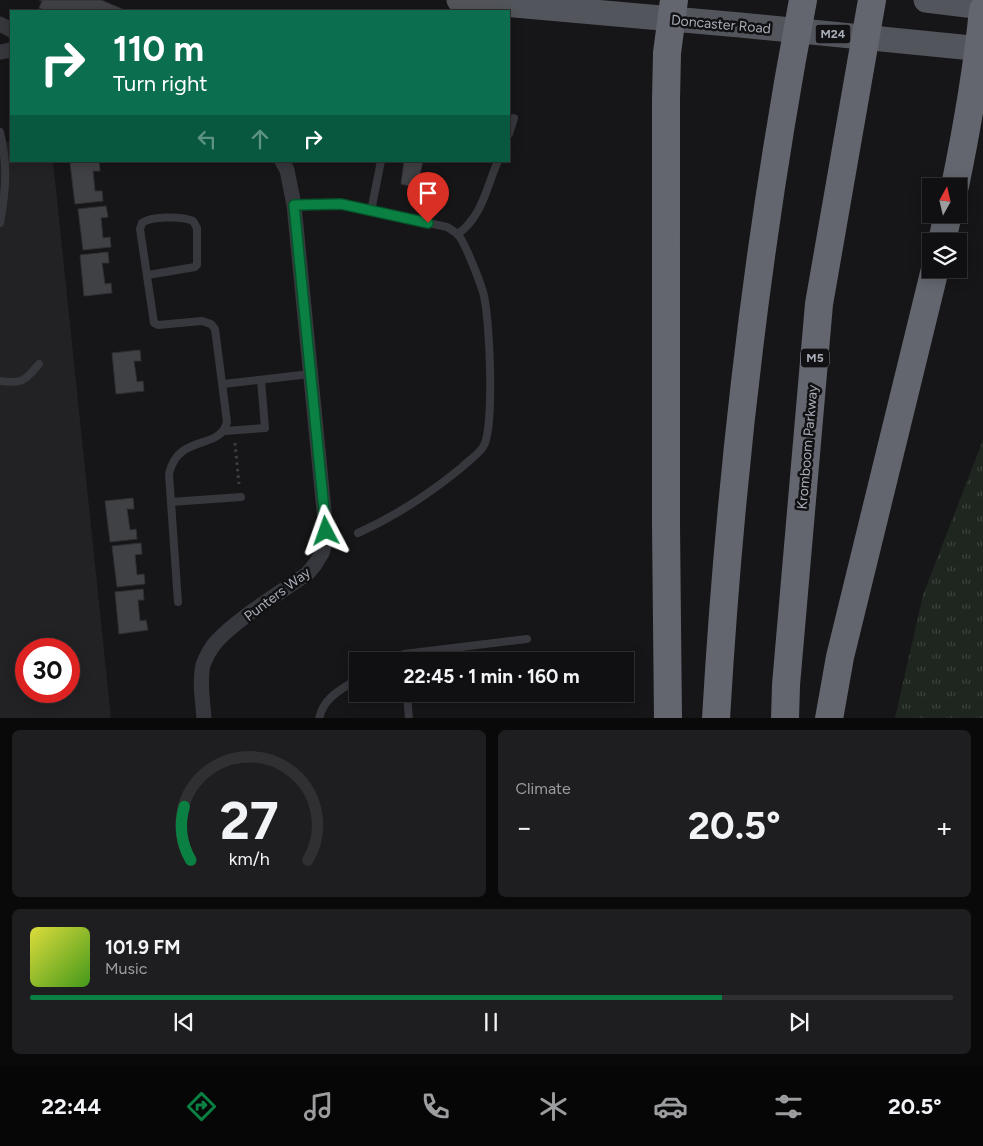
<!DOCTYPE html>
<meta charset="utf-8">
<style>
:root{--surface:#101012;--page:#1e1e20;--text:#f1f3f6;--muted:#9c9d9f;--line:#303032;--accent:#0b8043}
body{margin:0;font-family:Figtree,sans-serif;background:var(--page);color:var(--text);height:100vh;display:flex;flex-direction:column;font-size:19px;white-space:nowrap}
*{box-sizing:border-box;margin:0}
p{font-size:16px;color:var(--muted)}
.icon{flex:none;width:28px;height:28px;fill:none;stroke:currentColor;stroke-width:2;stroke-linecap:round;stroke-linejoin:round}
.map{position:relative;height:718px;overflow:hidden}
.details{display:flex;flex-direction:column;gap:12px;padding:12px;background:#09090a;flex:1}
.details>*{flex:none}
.hud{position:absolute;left:10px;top:10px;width:500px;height:152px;border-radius:0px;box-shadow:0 2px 12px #0003,0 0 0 1px var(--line);background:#0b6e4f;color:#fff;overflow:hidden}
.needle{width:32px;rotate:8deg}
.fabs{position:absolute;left:922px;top:178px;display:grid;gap:10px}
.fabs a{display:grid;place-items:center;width:45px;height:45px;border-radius:0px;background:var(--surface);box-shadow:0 2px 12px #0003,0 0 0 1px var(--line);font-size:25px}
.speed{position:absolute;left:15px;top:638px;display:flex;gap:10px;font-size:25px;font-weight:700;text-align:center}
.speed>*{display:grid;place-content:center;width:65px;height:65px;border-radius:50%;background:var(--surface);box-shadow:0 2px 12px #0003,0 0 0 1px var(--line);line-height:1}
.speed .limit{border:8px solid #d22;background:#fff;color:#111}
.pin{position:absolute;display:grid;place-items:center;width:42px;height:42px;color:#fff;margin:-51px -21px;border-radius:50% 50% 50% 0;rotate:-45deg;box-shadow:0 0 5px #0007}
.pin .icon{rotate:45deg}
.me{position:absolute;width:55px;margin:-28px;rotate:356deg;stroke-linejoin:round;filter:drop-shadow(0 0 4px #0008)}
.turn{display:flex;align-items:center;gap:18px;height:105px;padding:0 20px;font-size:22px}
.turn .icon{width:65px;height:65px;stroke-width:2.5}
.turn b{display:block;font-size:35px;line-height:42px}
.lanes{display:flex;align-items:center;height:48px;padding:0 20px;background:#0003;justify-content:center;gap:25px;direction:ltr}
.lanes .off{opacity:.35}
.big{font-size:38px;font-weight:700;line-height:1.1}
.details .tile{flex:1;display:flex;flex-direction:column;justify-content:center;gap:8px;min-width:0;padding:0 18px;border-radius:8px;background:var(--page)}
.details .dial{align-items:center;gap:0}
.dial svg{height:130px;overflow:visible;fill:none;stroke:var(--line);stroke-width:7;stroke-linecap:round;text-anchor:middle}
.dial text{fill:var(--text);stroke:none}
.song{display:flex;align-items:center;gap:15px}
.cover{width:60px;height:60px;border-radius:8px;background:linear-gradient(135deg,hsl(60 70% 55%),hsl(100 70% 35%))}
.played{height:5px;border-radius:2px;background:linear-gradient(90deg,var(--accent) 75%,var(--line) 75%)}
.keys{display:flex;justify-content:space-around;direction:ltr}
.heat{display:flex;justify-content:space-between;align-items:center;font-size:28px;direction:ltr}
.details .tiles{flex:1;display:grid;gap:12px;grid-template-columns:1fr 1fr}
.tile:last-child{grid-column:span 2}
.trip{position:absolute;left:349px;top:652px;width:285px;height:50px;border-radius:0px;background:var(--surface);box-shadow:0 2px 12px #0003,0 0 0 1px var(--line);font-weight:700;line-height:50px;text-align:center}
.tab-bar{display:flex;height:80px;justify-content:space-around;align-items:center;background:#060607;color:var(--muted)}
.tab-bar .icon{width:35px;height:35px}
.tab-bar .current{color:var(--accent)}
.tab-bar b{font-size:22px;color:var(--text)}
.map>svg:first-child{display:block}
.built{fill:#222225;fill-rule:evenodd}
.grass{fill:url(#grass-tufts)}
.building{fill:#404145;stroke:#303034}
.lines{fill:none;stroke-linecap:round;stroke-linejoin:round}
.path{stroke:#3d3f44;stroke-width:3;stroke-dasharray:2.5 4;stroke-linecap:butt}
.lane{stroke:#37383d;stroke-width:8}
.street{stroke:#37383d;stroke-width:15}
.primary{stroke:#53555c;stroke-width:25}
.highway{stroke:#63666e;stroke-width:28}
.route-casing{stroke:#07532c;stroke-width:12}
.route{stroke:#0b8043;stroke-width:9}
.labels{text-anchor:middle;stroke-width:5;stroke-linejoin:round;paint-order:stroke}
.shield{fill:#111113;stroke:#7b7e86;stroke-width:1}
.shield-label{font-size:12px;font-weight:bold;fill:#a8adb8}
.street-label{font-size:14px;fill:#a8adb8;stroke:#111113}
</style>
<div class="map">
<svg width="983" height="719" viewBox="0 0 983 719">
<defs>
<pattern id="grass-tufts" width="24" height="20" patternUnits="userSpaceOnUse" patternTransform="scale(1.25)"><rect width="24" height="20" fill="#1e261f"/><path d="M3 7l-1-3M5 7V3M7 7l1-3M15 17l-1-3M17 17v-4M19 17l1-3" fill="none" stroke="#3c433d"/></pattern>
</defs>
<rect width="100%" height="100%" fill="#161618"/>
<path class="built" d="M0 142H11V161H53L111 718 0 719ZM26 649H69V691H26Z"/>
<path class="grass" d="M983 440V718H895L923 595Z"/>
<g class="building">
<path d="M39 0H101L127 11H47L39 8 42 1Z"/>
<path d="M83 161H99L100 171H93L95 191H102L103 201 75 204 70 163Z"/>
<path d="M404 161H423L417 188 401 184Z"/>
<path d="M106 206 108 217 101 218 103 238 110 237 111 247 83 250 78 209Z"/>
<path d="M108 252 109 263H102L105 284 111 283 112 293 84 296 80 255Z"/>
<path d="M140 350 141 361H134L137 382 143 381 144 391 116 394 112 353Z"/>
<path d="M133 498 134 509H127L130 530 136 529 137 539 110 542 105 501Z"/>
<path d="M141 543 142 554 135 555 137 575 144 574 145 584 117 587 112 546Z"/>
<path d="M143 589 144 600H138L140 621 146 620 148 630 119 634 115 592Z"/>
</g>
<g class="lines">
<path class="path" d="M235 443 239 484"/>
<g class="lane">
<path d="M0 132C8 165 6 190 0 223"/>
<path d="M509 134 514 118"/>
<path d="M294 205 341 204 447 227C452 230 458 233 461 239 468 251 479 279 483 292 490 315 495 430 483 447 478 455 468 461 461 468 429 494 396 516 358 533"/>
<path d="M371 211 381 161"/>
<path d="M458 234C483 215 486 188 498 161"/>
<path d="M148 275 195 267 197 265V228L193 221C182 216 151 216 142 223L140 229 154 323 158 325 202 321 211 324 215 329 227 422C220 451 178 433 169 474L178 602"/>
<path d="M0 381C22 384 25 381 39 364"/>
<path d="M223 384 310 374"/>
<path d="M224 431 265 428 261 380"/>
<path d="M171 502 241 497"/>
<path d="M390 661 404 654 527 639"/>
<path d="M407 694 409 719"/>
<path d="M319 719C323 698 341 689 358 679"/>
</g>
<g class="street">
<path d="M0 24 11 30"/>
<path d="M0 52 11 50"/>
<path d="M204 719C203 701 199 683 203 665 206 657 210 649 216 642 239 617 280 593 308 573L316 563 322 553 325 543 326 531 294 205 287 170 282 161"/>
</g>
<g class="primary">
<path d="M459 0 740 25 983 49"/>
<path d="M926 0 983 7"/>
</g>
<g class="highway">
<path d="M955 186C967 128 977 70 983 10"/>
<path d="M942 241 948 214"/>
<path d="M668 719 666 525V100L667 53 674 0"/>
<path d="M716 719C730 477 758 237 803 0"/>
<path d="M785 719 786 685 819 304 872 0"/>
<path d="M829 719 840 657 935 269"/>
</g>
</g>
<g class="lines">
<g class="route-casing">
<path id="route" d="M326 531 294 205 341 204 428 223"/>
</g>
<use href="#route" class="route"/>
</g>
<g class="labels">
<g class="shield">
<rect x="815.5" y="24.5" width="35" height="19" rx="4"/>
<rect x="801" y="348.5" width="28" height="19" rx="4"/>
</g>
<g class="shield-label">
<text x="833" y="38">M24</text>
<text x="815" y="362">M5</text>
</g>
<g class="street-label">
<text transform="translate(721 24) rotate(5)" y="5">Doncaster Road</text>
<text transform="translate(807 447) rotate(-85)" y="5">Kromboom Parkway</text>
<text transform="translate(277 594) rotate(-37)" y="5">Punters Way</text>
</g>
</g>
</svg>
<div class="fabs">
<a><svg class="needle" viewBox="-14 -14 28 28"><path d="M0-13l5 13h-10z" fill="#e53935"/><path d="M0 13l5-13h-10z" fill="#9c9d9f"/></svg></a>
<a><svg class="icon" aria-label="layers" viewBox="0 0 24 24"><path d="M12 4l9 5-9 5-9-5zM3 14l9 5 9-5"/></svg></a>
</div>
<div class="speed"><div class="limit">30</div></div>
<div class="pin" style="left:428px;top:223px;background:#d93025"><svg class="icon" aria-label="arrive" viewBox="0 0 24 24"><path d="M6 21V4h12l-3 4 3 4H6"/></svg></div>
<svg class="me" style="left:326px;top:531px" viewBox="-20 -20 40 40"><path d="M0-17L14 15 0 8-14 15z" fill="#0b8043" stroke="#fff" stroke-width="4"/></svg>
<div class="trip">22:45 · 1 min · 160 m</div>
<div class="hud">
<div class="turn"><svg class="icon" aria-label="right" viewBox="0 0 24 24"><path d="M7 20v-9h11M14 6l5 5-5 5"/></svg><div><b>110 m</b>Turn right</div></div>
<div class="lanes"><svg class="icon off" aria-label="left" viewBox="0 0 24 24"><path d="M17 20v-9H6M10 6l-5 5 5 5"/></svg><svg class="icon off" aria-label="ahead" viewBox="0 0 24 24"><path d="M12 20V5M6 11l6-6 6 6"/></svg><svg class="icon" aria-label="right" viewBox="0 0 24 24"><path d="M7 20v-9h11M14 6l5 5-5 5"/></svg></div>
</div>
</div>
<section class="details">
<div class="tiles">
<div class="tile dial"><svg viewBox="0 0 100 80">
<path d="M14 69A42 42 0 1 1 86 69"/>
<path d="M14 69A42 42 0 0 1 10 36" stroke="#0b8043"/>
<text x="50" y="56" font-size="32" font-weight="700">27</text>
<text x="50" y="72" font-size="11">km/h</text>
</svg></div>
<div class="tile"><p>Climate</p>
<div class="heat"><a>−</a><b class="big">20.5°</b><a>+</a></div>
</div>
<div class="tile">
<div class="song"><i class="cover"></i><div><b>101.9 FM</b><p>Music</p></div></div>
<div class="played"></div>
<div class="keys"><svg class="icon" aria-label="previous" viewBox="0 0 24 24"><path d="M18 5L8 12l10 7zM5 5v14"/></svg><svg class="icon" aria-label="pause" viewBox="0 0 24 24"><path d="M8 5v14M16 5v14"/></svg><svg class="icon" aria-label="next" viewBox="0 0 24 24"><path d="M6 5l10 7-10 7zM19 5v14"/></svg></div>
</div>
</div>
</section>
<nav class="tab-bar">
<b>22:44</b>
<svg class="icon current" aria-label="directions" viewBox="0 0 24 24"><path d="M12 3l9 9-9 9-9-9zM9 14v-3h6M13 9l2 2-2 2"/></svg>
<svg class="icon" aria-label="music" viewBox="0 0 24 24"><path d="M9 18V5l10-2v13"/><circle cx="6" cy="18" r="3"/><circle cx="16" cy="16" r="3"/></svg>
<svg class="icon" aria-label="phone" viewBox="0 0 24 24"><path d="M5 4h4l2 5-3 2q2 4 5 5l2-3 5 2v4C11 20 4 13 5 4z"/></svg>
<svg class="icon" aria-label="climate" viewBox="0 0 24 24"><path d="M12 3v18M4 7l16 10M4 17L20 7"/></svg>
<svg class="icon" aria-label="car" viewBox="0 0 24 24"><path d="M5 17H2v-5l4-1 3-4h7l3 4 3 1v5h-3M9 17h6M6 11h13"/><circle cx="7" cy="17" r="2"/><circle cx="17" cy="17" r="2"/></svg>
<svg class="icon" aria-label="filters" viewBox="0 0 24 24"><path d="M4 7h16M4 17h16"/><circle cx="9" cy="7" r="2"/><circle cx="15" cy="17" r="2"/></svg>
<b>20.5°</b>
</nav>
